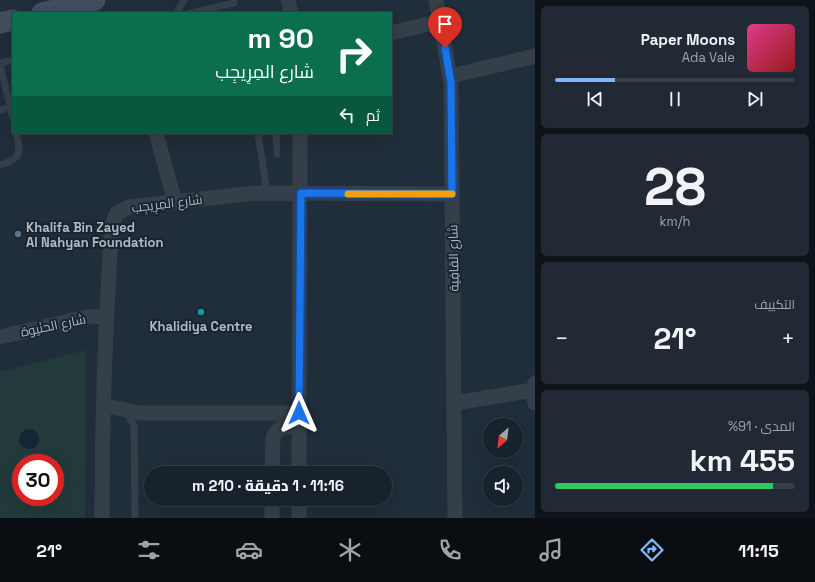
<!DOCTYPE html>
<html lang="ar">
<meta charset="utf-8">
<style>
:root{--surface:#18222c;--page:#212a34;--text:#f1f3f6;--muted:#9fa4a9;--line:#363f48;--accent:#7fb6fc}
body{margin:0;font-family:"Space Grotesk",Cairo,sans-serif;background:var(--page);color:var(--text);direction:rtl;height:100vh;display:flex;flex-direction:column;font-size:15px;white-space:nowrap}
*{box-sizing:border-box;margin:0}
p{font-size:13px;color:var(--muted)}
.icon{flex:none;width:22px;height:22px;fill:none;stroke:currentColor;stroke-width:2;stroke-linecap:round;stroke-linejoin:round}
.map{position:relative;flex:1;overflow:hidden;direction:ltr}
.sheet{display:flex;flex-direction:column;gap:6px;padding:6px;background:#0d1318;width:280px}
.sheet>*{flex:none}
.hud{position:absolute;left:12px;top:12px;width:380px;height:122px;border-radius:0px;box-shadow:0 4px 16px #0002,0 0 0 1px var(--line);direction:rtl;background:#0b6e4f;color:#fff;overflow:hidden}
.needle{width:26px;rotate:208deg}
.tools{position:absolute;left:483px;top:418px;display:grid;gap:8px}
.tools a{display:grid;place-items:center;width:40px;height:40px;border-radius:50%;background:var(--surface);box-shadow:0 4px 16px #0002,0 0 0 1px var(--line);font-size:20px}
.speed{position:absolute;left:12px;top:454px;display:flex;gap:8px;font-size:20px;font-weight:700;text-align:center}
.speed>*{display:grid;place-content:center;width:52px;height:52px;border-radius:50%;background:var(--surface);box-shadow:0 4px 16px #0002,0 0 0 1px var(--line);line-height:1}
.speed .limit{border:6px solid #d22;background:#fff;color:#111}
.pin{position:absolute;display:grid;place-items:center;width:34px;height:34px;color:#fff;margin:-41px -17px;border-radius:50% 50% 50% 0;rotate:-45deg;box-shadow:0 0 4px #0007}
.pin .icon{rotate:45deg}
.me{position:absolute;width:44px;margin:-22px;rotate:0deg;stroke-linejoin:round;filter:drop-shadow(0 0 3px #0008)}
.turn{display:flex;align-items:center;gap:14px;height:84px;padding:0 12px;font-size:18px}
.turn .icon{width:52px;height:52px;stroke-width:2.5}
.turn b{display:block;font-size:28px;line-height:34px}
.then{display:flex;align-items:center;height:38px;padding:0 12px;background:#0003;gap:8px;font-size:15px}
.big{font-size:30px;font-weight:800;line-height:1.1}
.sheet .tile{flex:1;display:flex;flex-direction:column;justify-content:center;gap:6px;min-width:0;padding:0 14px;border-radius:6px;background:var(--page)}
.sheet .dial{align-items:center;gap:0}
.dial b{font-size:52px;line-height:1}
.song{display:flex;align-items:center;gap:12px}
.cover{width:48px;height:48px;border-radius:6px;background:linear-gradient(135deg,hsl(330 70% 55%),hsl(0 70% 35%))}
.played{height:4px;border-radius:2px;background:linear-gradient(90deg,var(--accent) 25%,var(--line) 25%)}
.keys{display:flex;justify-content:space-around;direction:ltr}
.heat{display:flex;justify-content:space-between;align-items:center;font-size:22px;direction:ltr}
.charge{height:6px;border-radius:3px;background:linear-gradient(90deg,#34c759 91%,var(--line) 0)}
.trip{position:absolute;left:144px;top:466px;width:248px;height:40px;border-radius:20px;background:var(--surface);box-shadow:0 4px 16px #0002,0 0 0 1px var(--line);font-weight:800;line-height:40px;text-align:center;direction:rtl}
.dock{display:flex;height:64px;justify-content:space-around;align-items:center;background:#0a0e12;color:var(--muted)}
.dock .icon{width:28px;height:28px}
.dock .selected{color:var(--accent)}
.dock b{font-size:18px;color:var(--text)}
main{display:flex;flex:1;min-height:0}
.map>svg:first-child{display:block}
.green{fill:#223a3b;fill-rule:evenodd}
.water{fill:#142538}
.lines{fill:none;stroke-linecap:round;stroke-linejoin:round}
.lane{stroke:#343f4a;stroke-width:7}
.street{stroke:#343f4a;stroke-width:15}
.secondary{stroke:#424e5e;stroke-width:21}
.route-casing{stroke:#114b97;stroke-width:10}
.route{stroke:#1a73e8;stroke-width:7}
.slow{stroke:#f59e0b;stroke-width:7}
.service-dot{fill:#5c6f8a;stroke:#1a242f;stroke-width:1.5}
.culture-dot{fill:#0f9aa8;stroke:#1a242f;stroke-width:1.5}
.labels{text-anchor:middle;stroke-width:4;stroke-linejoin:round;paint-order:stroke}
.street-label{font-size:13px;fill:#afb9c7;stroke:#1a242f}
.poi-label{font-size:13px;font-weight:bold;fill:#afb9c7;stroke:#1a242f;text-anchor:start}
</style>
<main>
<section class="sheet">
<div class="tile">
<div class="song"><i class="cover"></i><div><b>Paper Moons</b><p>Ada Vale</p></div></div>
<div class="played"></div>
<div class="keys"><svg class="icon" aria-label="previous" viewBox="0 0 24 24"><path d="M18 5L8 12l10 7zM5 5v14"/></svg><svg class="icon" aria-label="pause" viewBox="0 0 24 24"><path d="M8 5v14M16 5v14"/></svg><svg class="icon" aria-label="next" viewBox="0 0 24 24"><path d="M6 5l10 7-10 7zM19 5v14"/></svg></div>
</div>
<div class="tile dial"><b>28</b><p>km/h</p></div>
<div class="tile"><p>التكييف</p>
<div class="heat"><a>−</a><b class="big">21°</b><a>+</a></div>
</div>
<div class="tile"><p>المدى · 91%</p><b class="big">455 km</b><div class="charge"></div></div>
</section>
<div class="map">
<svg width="535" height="518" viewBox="0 0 535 518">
<rect width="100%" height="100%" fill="#202d3a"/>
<path class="green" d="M86 350 85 518H0V372ZM21 463H55V497H21Z"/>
<circle class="water" cx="29" cy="439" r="10"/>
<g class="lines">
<g class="lane">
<path d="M176 13 184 0"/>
<path d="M191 13 234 3"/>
<path d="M0 63 13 60"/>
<path d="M0 64 13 119"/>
<path d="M0 110 10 107"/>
<path d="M258 133 267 193"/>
<path d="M276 133 277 154"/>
<path d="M0 165C22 159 21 153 16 133"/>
<path d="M127 412 134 426 135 518"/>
</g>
<g class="street">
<path d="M288 0 291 13"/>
<path d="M436 0 451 83 455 518"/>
<path d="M391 33 441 21"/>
<path d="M451 76 535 56"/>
<path d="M156 133 175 202"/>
<path d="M0 337 87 317 107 316"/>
<path d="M535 383 533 390 535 403"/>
<path d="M454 403 533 390"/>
<path d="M103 405 140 413H299"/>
<path d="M272 473 273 437 280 428 300 426"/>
<path d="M299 473 300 133"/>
<path d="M102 518C102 420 105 323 112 225L117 213 129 207 256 193 452 194"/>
<path d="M272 518V499"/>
<path d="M299 518V499"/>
</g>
<g class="secondary">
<path d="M42 13 95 0"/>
<path d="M0 23 13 20"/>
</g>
</g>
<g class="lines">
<g class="route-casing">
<path id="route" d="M299 413 301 193 452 194 451 83 445 48"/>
</g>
<use href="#route" class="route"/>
<path class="slow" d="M348 194H452"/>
</g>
<circle class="service-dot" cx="18" cy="234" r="4"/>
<circle class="culture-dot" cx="201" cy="312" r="4"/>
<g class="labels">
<g class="street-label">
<text transform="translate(167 203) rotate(-7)" y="5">شارع المِرِيجِب</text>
<text transform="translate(453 258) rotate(-91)" y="5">شارع القافِية</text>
<text transform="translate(53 325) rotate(-12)" y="5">شارع الحنَيوة</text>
</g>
<g class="poi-label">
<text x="26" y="232">Khalifa Bin Zayed<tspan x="26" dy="15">Al Nahyan Foundation</tspan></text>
<text x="201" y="331" text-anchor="middle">Khalidiya Centre</text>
</g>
</g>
</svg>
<div class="tools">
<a><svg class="needle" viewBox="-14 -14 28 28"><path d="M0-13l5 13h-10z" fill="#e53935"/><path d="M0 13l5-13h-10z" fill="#9fa4a9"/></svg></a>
<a><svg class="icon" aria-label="sound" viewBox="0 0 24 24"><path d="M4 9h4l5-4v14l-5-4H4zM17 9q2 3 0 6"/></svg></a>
</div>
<div class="speed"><div class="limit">30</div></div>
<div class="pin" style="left:445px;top:48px;background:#d93025"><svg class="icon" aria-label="arrive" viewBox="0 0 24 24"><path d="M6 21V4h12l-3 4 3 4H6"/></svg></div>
<svg class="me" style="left:299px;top:413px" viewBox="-20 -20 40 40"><path d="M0-17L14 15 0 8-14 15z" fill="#1a73e8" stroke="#fff" stroke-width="4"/></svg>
<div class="trip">11:16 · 1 دقيقة · 210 m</div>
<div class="hud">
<div class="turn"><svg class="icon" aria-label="right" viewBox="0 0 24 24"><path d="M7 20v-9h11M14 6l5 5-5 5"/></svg><div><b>90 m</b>شارع المِرِيجِب</div></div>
<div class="then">ثم<svg class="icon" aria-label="left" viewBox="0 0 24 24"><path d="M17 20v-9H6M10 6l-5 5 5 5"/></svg></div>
</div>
</div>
</main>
<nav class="dock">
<b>11:15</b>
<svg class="icon selected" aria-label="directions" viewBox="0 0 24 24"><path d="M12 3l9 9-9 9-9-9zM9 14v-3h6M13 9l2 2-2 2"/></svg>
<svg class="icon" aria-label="music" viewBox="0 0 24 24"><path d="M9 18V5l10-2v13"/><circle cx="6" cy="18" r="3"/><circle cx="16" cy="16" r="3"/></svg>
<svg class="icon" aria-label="phone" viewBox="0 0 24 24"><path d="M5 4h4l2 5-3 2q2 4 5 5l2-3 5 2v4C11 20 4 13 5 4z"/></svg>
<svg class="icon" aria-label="climate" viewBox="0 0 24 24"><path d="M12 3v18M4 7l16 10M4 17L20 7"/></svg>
<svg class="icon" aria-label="car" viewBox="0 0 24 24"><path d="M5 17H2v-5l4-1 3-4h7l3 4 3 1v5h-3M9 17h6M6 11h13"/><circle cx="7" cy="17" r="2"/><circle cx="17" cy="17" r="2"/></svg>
<svg class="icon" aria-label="filters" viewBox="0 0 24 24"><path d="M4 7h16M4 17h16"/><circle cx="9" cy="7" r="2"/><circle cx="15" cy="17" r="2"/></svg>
<b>21°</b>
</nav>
